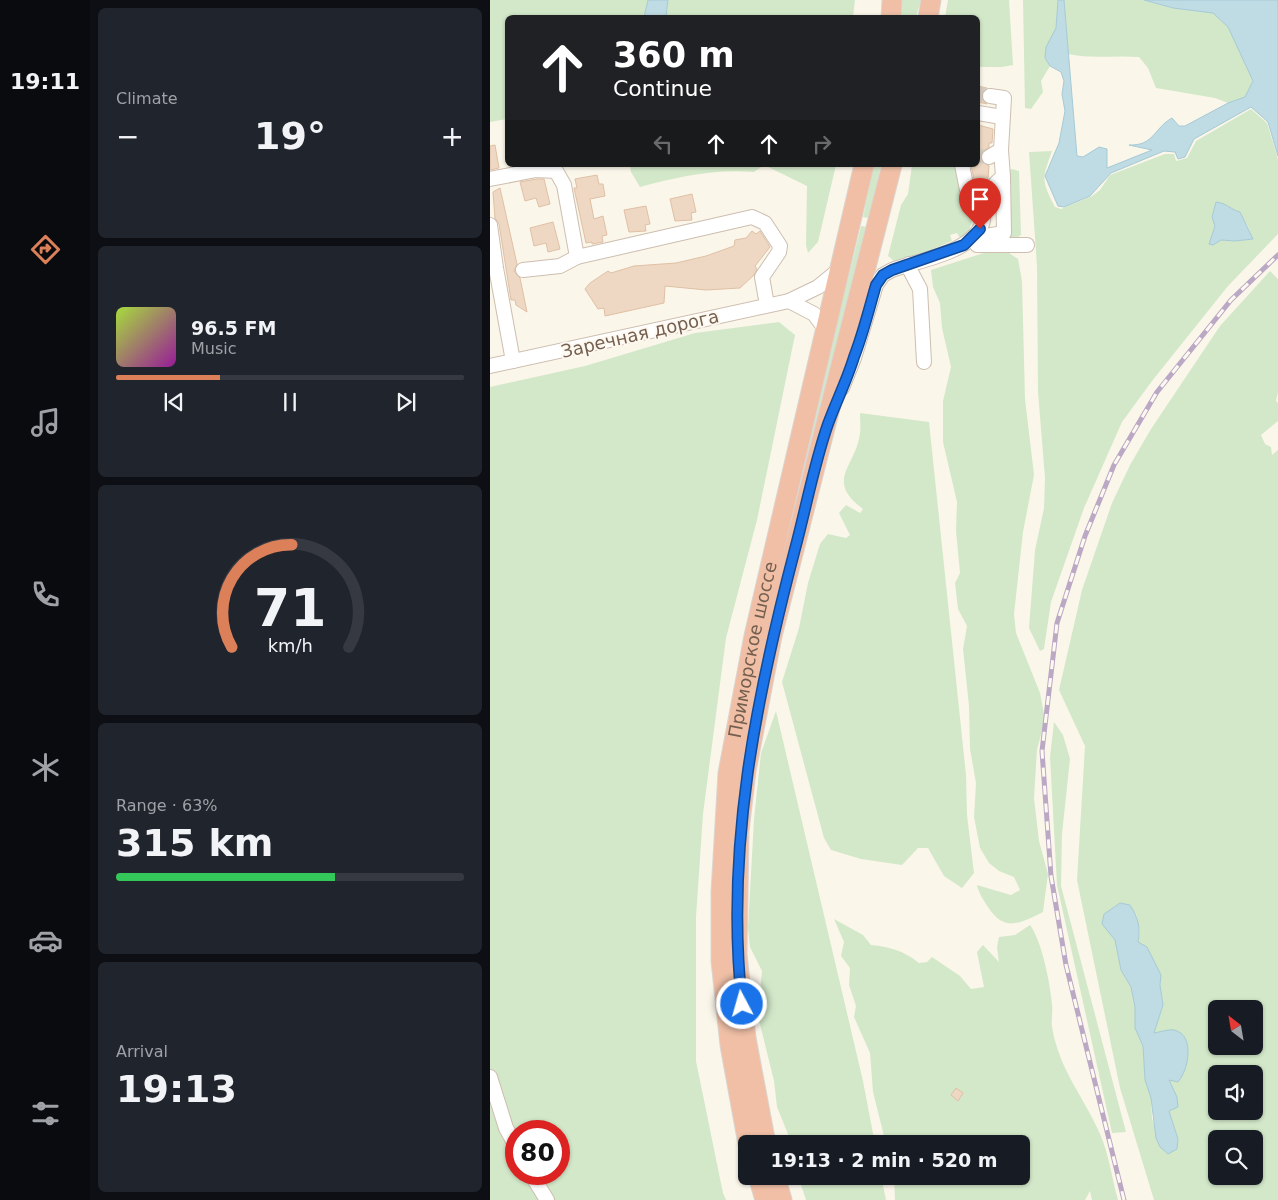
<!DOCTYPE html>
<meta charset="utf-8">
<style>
:root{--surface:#171b24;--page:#20242c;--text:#f1f3f6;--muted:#9ea1a6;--line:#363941;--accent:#db8059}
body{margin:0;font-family:"DejaVu Sans",sans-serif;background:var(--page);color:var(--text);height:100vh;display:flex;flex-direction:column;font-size:19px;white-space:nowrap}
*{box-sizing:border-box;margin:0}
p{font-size:16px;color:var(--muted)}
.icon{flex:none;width:28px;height:28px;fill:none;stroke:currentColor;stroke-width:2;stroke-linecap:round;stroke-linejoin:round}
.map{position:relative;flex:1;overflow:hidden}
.panel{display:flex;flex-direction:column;gap:8px;padding:8px;background:#0d0f14;width:400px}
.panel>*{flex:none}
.guide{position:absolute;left:15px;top:15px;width:475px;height:152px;border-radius:8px;box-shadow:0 1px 4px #0004;background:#202124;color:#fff;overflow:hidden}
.needle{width:32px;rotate:329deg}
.fabs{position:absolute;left:718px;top:1000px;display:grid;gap:10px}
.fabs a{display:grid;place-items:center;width:55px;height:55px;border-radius:8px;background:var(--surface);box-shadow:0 1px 4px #0004;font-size:25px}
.speed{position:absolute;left:15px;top:1120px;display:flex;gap:10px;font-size:25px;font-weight:700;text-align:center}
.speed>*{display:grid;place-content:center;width:65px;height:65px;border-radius:50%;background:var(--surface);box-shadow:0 1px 4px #0004;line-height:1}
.speed .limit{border:8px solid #d22;background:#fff;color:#111}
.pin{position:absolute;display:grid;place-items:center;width:42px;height:42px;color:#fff;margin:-51px -21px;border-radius:50% 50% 50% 0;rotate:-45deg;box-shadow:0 0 5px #0007}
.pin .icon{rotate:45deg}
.me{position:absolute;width:55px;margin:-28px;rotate:354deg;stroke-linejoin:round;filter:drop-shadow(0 0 4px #0008)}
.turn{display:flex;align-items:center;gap:18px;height:105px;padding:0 25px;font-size:22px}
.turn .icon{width:65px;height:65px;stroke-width:2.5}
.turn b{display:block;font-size:35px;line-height:42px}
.lanes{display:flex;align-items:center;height:48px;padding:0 25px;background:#0003;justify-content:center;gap:25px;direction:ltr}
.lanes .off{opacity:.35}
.big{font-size:38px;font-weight:700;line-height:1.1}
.panel .widget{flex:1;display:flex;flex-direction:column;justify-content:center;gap:8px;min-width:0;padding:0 18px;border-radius:8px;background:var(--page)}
.panel .dial{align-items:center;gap:0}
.dial svg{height:130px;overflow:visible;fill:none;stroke:var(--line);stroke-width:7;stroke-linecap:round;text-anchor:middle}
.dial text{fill:var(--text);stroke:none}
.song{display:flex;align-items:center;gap:15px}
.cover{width:60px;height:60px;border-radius:8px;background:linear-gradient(135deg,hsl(80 70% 55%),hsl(300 70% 35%))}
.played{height:5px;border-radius:2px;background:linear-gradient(90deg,var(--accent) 30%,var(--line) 30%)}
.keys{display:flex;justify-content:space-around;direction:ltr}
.heat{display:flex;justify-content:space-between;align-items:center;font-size:28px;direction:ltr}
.charge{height:8px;border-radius:4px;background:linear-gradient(90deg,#34c759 63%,var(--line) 0)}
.trip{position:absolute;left:248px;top:1135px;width:292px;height:50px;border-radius:8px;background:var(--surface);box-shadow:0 1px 4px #0004;font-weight:700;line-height:50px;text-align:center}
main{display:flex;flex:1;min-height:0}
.tab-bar{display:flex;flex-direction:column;width:90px;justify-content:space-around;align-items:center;background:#090b0e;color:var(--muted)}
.tab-bar .icon{width:35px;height:35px}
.tab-bar .active{color:var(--accent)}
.tab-bar b{font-size:22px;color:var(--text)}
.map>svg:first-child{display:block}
.green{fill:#d3e8c9;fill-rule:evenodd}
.water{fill:#bfdbe4;stroke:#a6cad5}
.building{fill:#eed8c3;stroke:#e0c0a5}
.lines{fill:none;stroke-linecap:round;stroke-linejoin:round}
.minor-tunnel{stroke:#d9d0c3;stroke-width:14;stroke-dasharray:14 7;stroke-linecap:butt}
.minor-casing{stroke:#cdbeb0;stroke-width:16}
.highway-casing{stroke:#dbd5d1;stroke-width:21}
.minor{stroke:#fff;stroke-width:14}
.highway{stroke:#f0bfa6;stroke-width:19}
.rail-casing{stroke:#baa8c5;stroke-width:5}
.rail{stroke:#fef9f0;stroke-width:3;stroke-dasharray:9;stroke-linecap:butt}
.route-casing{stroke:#114b97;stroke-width:12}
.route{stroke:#1a73e8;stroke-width:9}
.labels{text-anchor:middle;stroke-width:4;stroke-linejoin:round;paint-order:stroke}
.street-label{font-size:18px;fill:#745f4f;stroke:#fef9f0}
</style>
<main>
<nav class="tab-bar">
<b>19:11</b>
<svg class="icon active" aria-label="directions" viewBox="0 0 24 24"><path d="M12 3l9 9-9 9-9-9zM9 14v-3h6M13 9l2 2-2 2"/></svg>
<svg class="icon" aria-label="music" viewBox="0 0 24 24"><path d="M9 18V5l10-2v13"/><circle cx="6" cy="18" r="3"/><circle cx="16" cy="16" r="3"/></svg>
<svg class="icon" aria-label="phone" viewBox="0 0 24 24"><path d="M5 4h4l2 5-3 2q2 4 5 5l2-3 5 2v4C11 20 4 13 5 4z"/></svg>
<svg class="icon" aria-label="climate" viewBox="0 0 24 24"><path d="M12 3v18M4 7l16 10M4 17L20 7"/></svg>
<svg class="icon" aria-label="car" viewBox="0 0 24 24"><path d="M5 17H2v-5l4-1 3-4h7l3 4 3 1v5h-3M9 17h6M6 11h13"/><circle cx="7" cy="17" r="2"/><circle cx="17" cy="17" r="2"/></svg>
<svg class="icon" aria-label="filters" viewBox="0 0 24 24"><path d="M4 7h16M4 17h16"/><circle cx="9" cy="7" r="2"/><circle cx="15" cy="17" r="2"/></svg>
</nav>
<section class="panel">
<div class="widget"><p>Climate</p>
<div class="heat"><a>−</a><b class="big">19°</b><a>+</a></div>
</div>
<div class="widget">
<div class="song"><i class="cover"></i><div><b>96.5 FM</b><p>Music</p></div></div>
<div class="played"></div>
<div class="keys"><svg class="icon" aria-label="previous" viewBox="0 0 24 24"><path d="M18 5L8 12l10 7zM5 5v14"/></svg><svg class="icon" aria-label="pause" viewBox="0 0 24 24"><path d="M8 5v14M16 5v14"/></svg><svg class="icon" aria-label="next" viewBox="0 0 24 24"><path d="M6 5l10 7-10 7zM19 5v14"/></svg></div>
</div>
<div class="widget dial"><svg viewBox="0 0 100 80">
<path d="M14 69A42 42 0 1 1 86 69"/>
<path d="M14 69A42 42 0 0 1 51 6" stroke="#db8059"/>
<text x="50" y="56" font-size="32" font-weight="700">71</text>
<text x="50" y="72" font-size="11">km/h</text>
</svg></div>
<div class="widget"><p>Range · 63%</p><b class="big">315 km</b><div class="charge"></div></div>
<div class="widget"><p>Arrival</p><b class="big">19:13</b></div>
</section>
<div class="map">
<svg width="788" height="1200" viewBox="0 0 788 1200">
<rect width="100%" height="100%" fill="#fbf6ea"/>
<g class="green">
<path d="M0 0H158L154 17 18 18 17 119 0 122Z"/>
<path d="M178 0H365L363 17 176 18Z"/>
<path d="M412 0H431L426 17 410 18Z"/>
<path d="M458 0H519L523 65 512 67H488V18L455 17Z"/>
<path d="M533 0H568L566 28 555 58 560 66 551 81 553 92 541 109 535 108Z"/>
<path d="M574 0H654L683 8 723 13 738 27 763 81 755 97 738 103 725 98 666 88 658 68 649 57C625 55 601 59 578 54Z"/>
<path d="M761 109 777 123 788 159V234L738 286 662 381 632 422 594 508 561 602 554 649 550 651 539 628 545 550 554 508 555 478 548 392 547 266 539 152 562 151C552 179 551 180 565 207L571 209 602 196 610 190 620 175 675 154H684L686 161 697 158 706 141ZM726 202C744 208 759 220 762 239L745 241 731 240 719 244 725 226 722 217Z"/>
<path d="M140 165H346L328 242 318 253 316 245 317 186 274 165 264 172C224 169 188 177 150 187L141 172Z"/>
<path d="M384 165H391L379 218 373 217Z"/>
<path d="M422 165H468L482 222 477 235 470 238 467 233 460 235 462 241 436 252 404 261 398 256 411 205 418 194Z"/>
<path d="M522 169 529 171 531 235 525 239 518 237 517 172Z"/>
<path d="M371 226 377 227 294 560H289Z"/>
<path d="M506 249 519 253 528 259 532 281 535 399 544 475 533 532 524 614 526 633 550 693 555 719 547 750 544 798 549 841 558 874 553 912C529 924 514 932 498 907 493 899 489 894 487 885L521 895 530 890 524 877 509 871 499 863 490 848 484 817 486 783 480 749 479 706 473 649 477 626 468 609 465 583 470 573 466 531 467 502 453 442V401L461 367 452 328 450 303 443 287 441 270Z"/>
<path d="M780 271 788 279V392L786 401 788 403V421L771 435 775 444 781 447 782 455 788 450V1200H664L630 1088 587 880 595 746 569 690 592 590 622 503 640 465 661 429 730 326ZM630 903 646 914 650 933 648 942 671 975 670 985 673 1005 664 1033 678 1079 687 1097 679 1111 688 1139 670 1147 662 1118 661 1098 655 1080 653 1046 645 1028V1007L641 987 631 970 625 940 613 924 614 914ZM726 1009H764V1046H726ZM726 1074H764V1111H726ZM726 1139H764V1176H726Z"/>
<path d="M289 322 305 335 267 520 236 638 213 814 206 917V1061L233 1193 236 1200H0V387L95 366 205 333ZM26 1131H69V1174H26Z"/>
<path d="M370 413 439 422 476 775 477 815 484 873 472 888 454 876 438 848H428L412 865 371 859 341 850 334 838 292 682 309 628 318 583 330 544 338 534 356 538 360 535 349 513 356 505 370 513 373 509C334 480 366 467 370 433 371 427 370 420 370 413Z"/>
<path d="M286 711 373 1081 385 1144H302L287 1107 284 1081 268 1016 272 971 260 947 258 928 264 819 271 753Z"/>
<path d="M564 722 573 735 580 759 572 834 571 886 636 1132 622 1133 567 885 560 757Z"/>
<path d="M344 919 373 935 381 945C401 947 414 951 429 963L437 962 442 957 470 976 481 989 494 987 487 952 493 945 509 962 507 947 509 937 525 935 540 925C552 941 560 983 562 1004 563 1012 561 1020 562 1027 570 1072 593 1095 610 1134 619 1154 622 1179 628 1200H602L600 1191 595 1200H405L404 1176H531V1144H396L383 1092 380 1053 364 1017 366 1006 359 985 360 968 351 956 354 942Z"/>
<path d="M308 1176H391L396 1200H316Z"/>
</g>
<g class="water">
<path d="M158 0H178L176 17H154Z"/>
<path d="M568 0H574L587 156 593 157 609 147 617 149V168L662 150 639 145C664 146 664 128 682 118L689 126H695L738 103 755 97 763 81 738 27 723 13 683 8 654 0H788V156L778 122 761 107 704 139 695 157 688 159 685 152 674 151 621 173 600 196 574 207 568 206 555 176 569 143 575 111 572 94 574 81 571 72 560 66 555 58 556 47 566 28Z"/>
<path d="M726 202C737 203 741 210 750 212L763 239 745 241 731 240 723 245 719 244 725 226 722 217Z"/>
<path d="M630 903 640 905C648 917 651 929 648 942L657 947 671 975 670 985 673 1005 664 1033C670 1032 679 1029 684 1030 706 1035 698 1071 688 1082L679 1080 687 1097 688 1107 679 1111 688 1139 687 1149 678 1154 670 1147 666 1138 661 1098 655 1080 653 1046 645 1028V1007L641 987 631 970 625 940 612 924 614 914Z"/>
</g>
<g class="building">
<path d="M488 86 497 88 491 95 492 100 497 104 488 102Z"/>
<path d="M488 125 503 129 502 143H499V147L492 152 490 157 492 162 499 166 498 178 493 185 485 184 481 165H488Z"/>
<path d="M5 145 9 168 0 170V146Z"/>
<path d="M107 175 109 184H113L115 196 100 199 104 219 113 216 117 235 112 236 113 242 102 244V242L96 243 84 188H87L85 179Z"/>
<path d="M47 179H54L60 204 49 207 46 198 35 201 30 182Z"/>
<path d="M10 188 27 264 24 271 30 278 37 312 26 305 25 300H21L9 224 5 218 3 192Z"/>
<path d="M202 194 206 212 201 213 202 220 185 221 180 199Z"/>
<path d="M156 206 160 224 155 225 156 231 139 232 134 210Z"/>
<path d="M63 222 70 249 58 252 56 243 44 246 40 228Z"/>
<path d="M262 231 266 234 270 231 280 247 265 266 267 269 264 275 250 288 216 290 175 286 174 303 115 316 114 308 108 309 95 289 100 283 118 271 121 273 144 266 186 263 216 256 244 246 245 240 256 238Z"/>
<path d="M466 1088 473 1093 468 1101 461 1095Z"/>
</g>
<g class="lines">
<g class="minor-tunnel">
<path d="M488 93 500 96"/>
<path d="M488 156 499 157"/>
</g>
<g class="minor-casing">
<g id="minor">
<path d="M500 96 514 98 511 150"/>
<path d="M488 113 512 117"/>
<path d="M472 165 477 190 494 208"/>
<path d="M0 179 46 170 66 171 74 185 87 257"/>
<path d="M0 225 6 268 23 361"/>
<path d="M483 238 514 233 513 177"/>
<path d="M487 245H537"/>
<path d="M419 264 420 270 430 289 434 362"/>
<path d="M33 270 70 266 87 257 262 217 275 223 290 246 289 252 272 277 277 305"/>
<path d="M299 301 324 314 336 330"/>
<path d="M0 366 299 301 328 287 350 269"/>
<path d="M352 388 364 358 386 285 393 275 402 270C429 260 481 253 492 224 494 219 493 214 494 208 496 195 502 185 513 177L511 150 499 157"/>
<path d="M0 1077 16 1128 26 1146"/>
<path d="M41 1174 57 1200"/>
</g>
</g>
<g class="highway-casing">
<g id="highway">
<path d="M401 18 402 0"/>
<path d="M438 18 441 0"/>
<path id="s1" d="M258 1144 240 1045 231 961V892L238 773 264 636 374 165"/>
<path d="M276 1144 256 1038 247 954 249 831 256 771 282 636 402 165"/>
<path d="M268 1176 275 1200"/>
<path d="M285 1176 292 1200"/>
</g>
</g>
<use href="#minor" class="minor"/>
<use href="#highway" class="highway"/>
<g class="rail-casing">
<path id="rail" d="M634 1200 576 965 561 876 552 751 567 623 595 536 624 465 667 392 741 300 788 255"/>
</g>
<use href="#rail" class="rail"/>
</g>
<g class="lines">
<g class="route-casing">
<path id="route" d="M252 1004C235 849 266 698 305 549 316 508 324 464 338 424 346 402 357 380 364 357 373 334 379 309 386 285L393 275 402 270 474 245 490 229"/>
</g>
<use href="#route" class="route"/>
</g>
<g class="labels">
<g class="street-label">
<text transform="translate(150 334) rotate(-13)" y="6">Заречная дорога</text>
<text dy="6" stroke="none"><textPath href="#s1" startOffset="499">Приморское шоссе</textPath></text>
</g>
</g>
</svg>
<div class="fabs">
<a><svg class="needle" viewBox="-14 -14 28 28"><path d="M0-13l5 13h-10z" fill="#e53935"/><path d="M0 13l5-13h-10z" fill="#9ea1a6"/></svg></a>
<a><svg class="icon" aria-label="sound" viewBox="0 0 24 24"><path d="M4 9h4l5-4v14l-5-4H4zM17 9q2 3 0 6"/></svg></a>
<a><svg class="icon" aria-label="search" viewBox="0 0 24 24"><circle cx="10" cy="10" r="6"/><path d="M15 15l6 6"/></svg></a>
</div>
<div class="speed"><div class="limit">80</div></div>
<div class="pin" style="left:490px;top:229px;background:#d93025"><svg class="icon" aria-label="arrive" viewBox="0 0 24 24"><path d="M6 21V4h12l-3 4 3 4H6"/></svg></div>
<svg class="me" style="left:252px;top:1004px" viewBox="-20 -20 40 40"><circle r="17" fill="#1a73e8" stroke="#fff" stroke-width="3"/><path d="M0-11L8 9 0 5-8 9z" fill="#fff"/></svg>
<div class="trip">19:13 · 2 min · 520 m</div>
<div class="guide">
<div class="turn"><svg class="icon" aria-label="ahead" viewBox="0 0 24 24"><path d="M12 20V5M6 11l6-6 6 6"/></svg><div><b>360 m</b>Continue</div></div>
<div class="lanes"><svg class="icon off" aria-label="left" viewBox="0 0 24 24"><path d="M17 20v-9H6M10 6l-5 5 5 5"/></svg><svg class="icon" aria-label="ahead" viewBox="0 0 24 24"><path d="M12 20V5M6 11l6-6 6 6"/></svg><svg class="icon" aria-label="ahead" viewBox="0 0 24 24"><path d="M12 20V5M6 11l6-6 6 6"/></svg><svg class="icon off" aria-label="right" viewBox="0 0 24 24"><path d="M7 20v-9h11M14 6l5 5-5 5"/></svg></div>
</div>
</div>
</main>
